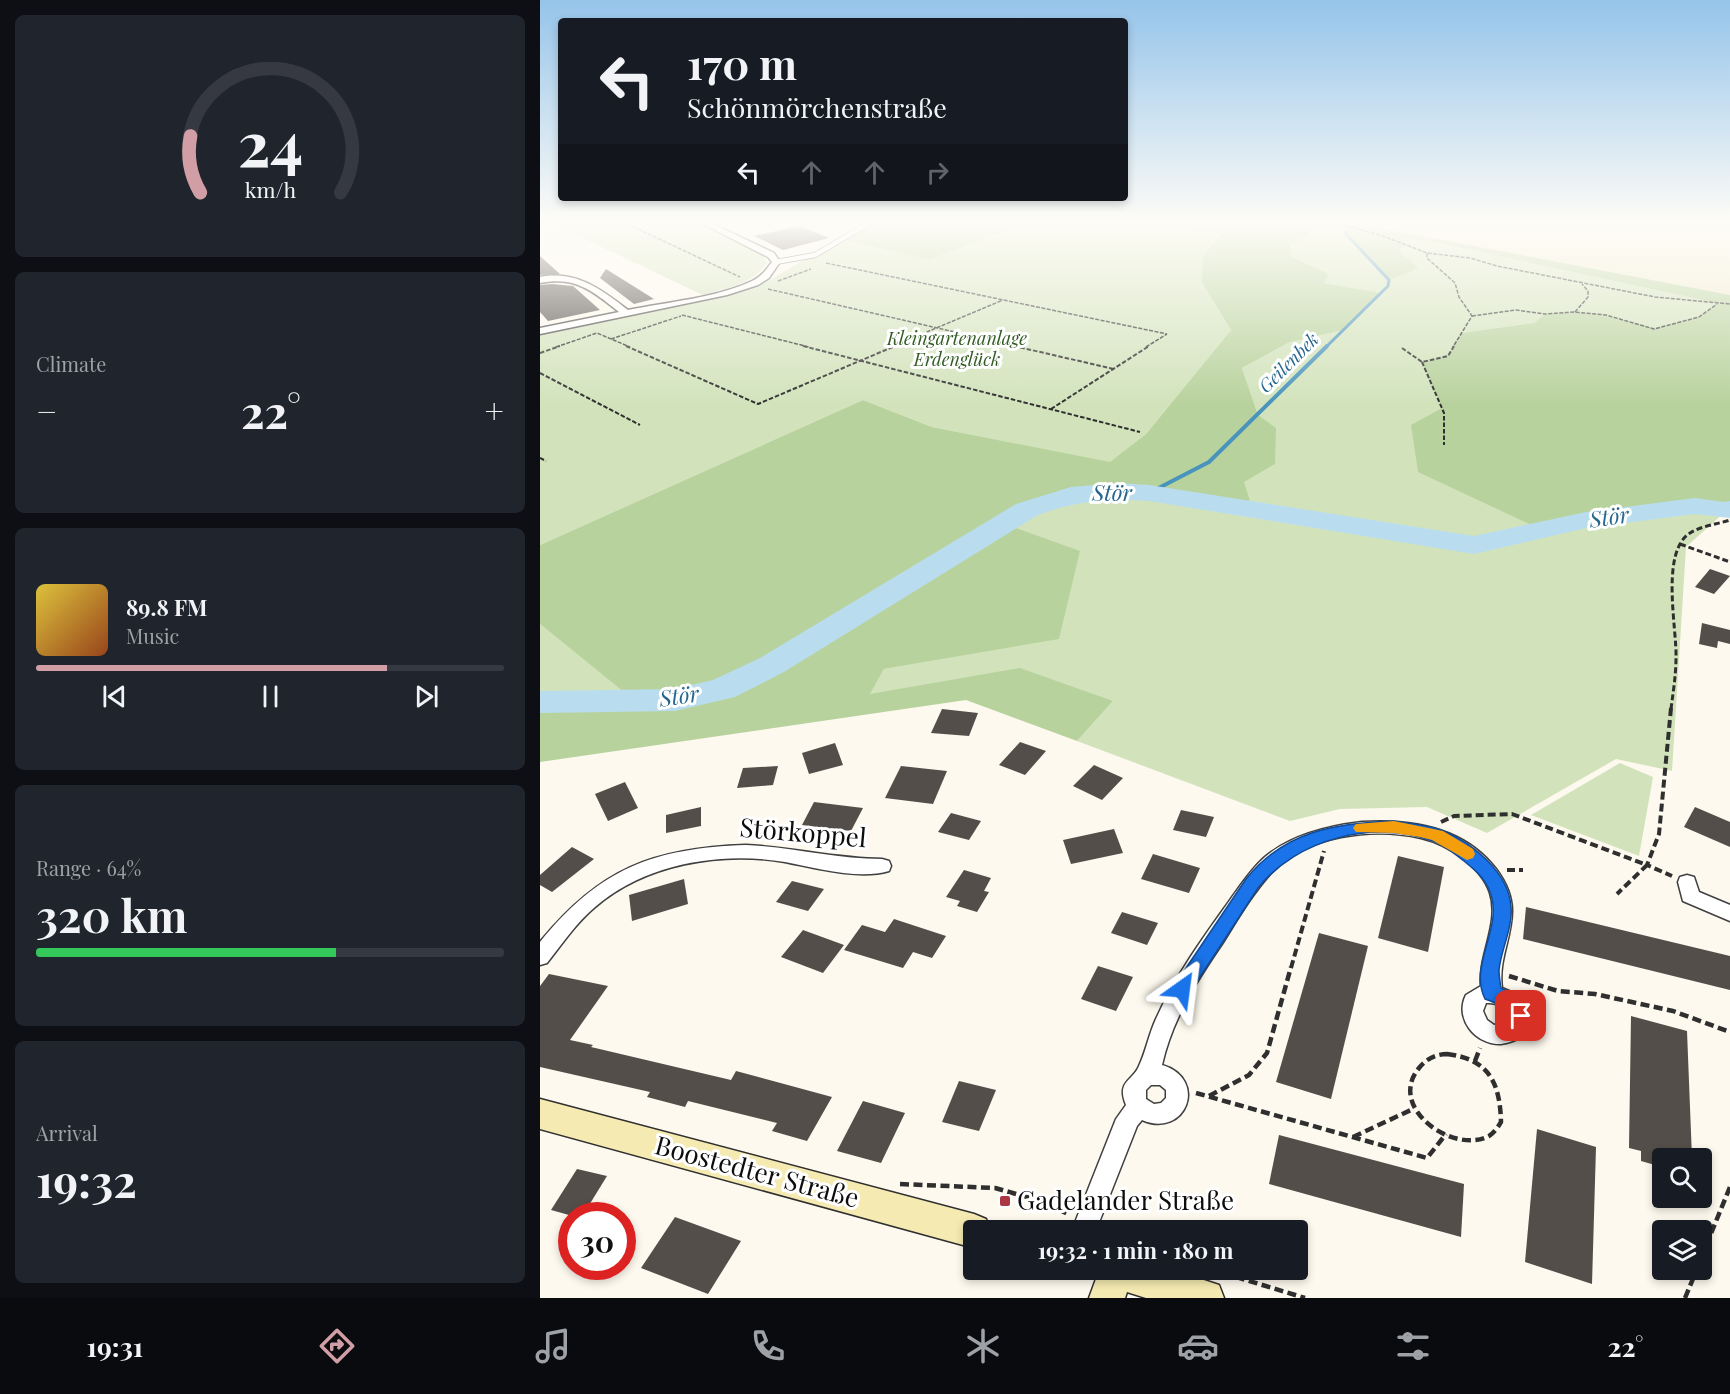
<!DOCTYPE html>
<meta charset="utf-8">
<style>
:root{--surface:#171b24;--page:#20242c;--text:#f1f3f6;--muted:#9ea1a6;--line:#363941;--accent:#d29ea5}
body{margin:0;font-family:"Playfair Display",serif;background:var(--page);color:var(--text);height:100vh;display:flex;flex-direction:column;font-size:22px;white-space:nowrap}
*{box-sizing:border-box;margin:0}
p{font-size:20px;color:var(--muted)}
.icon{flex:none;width:33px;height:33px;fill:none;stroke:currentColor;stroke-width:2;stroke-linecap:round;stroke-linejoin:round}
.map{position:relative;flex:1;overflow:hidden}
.details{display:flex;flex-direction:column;gap:15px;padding:15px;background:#0d0f14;width:540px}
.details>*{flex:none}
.banner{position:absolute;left:18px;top:18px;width:570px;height:183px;border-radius:6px;box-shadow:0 3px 9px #0003;background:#171b24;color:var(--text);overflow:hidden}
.controls{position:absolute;left:1112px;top:1148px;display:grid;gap:12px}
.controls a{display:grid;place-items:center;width:60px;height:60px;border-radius:6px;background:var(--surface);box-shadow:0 3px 9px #0003;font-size:30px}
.speed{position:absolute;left:18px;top:1202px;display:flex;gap:12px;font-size:30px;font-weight:700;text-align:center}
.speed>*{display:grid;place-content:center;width:78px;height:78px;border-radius:50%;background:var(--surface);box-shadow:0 3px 9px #0003;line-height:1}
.speed .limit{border:9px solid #d22;background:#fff;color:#111}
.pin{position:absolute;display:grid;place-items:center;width:51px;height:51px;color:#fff;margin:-26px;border-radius:12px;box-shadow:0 3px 9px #0006}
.me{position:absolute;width:66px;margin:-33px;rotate:31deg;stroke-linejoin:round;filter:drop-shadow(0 0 4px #0008)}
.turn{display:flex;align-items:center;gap:21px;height:126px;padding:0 30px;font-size:27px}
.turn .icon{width:78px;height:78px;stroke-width:2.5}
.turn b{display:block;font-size:42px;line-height:51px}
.lanes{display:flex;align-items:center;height:57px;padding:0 30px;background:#0003;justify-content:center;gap:30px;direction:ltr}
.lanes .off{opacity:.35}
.big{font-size:45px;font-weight:700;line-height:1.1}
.details .widget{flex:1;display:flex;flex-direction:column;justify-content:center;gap:9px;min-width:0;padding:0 21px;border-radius:9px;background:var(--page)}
.details .dial{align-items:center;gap:0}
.dial svg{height:156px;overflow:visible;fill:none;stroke:var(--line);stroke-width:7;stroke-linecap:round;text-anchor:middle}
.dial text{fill:var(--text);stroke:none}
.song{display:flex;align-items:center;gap:18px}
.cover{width:72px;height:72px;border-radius:9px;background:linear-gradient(135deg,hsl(50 70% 55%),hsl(20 70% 35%))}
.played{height:6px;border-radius:3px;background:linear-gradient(90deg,var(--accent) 75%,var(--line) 75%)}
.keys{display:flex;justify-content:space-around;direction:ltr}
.heat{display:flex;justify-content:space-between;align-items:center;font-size:33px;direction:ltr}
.charge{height:9px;border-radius:4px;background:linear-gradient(90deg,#34c759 64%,var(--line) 0)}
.trip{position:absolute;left:423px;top:1220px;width:345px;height:60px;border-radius:6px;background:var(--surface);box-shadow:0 3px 9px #0003;font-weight:700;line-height:60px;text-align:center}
.dock{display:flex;height:96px;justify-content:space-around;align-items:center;background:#090b0e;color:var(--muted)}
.dock .icon{width:42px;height:42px}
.dock .on{color:var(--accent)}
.dock b{font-size:27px;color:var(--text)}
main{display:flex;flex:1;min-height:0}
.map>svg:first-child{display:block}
.farmland{fill:#f0ecd1}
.green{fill:#d2e3bc}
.forest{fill:#b8d29d}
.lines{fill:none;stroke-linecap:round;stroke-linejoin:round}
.stream-far1{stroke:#4994bd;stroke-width:3}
.stream{stroke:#4994bd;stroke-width:4}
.river{fill:#b9ddee;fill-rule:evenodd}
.building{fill:#544e4a}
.lane-casing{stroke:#404040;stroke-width:6}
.street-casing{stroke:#404040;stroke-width:3}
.secondary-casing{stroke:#2f2f2f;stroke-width:3}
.path-far4{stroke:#2f2f2f;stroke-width:1.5;stroke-dasharray:4 1.5;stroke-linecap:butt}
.path-far3{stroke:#2f2f2f;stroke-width:2;stroke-dasharray:4.5 2;stroke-linecap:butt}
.path-far2{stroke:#2f2f2f;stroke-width:3;stroke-dasharray:6 3;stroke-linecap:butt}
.path-far1{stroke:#2f2f2f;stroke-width:4;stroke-dasharray:8 4;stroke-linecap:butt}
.path{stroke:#2f2f2f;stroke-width:4.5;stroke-dasharray:9 4.5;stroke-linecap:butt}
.lane{stroke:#fff;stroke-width:4.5}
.street{fill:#fff;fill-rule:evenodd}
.secondary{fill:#f5eab1;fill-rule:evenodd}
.route{fill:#1a73e8;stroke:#114b97;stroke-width:1.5}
.slow{fill:#f59e0b}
.poi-dot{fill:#ac3641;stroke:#fff;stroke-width:2}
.labels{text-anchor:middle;stroke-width:6;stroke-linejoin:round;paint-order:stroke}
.far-park-label{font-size:18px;font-style:italic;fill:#335c25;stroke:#fff}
.far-water-label{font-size:18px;font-style:italic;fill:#25668f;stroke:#fff}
.water-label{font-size:22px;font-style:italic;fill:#25668f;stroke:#fff}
.near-street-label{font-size:26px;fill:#0d0d0d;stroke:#fff}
.near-poi-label{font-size:26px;fill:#0d0d0d;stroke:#fff;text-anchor:start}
</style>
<main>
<section class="details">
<div class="widget dial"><svg viewBox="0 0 100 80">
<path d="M14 69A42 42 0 1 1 86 69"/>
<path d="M14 69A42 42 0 0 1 9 40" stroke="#d29ea5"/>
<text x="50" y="56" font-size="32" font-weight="700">24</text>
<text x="50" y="72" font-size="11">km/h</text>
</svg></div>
<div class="widget"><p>Climate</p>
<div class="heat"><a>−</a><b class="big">22°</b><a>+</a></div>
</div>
<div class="widget">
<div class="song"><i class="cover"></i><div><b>89.8 FM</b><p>Music</p></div></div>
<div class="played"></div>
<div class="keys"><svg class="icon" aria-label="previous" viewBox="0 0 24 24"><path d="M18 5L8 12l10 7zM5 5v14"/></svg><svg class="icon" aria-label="pause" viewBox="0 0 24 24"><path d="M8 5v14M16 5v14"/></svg><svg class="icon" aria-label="next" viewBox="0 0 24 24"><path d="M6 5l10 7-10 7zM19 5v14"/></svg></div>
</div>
<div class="widget"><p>Range · 64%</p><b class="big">320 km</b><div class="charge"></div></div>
<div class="widget"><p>Arrival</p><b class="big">19:32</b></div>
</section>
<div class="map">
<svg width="1190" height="1298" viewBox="0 0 1190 1298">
<rect width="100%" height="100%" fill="#fdf9ee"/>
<path class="farmland" d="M840 222H1190V295L845 229Z"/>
<g class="green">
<path d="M16 222H152L223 255 227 263C210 285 189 287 163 295L30 232Z"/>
<path d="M487 222H578L681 233 662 283 691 330 606 434 570 463 392 427 323 400 0 545V334L186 295 223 284 300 239 390 260Z"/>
<path d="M773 222H792L805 233 860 252 863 239 894 242 1178 303 1159 317 1114 329 1066 315 1005 314 994 323 921 333 1001 530 1046 520 1155 506 1186 511 1146 547 1132 771 1076 759 947 833 887 807 800 809 750 821 537 741 573 701 329 695 344 669 519 638 464 524C499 502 534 489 576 490 587 490 598 493 608 493 640 494 673 486 704 482L718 415 702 368 750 342 804 330 840 293 784 283 789 274 752 257 750 245 768 235Z"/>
<path d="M0 624 96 701 0 702Z"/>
<path d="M1080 763 1113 777 1099 856 991 815Z"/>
</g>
<g class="forest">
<path d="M331 222H487L390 260 300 239Z"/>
<path d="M578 222H773L768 235 750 245 752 257 789 274 784 283 841 293 804 330 750 342 702 368 718 415 736 428 735 464 704 482 713 510C631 497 537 469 465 524L540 551 519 639 344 669 330 694 480 668 573 701 537 741 426 700 0 762V702L95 701 0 624V545L323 400 392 427 570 462 606 434 691 330 662 283 663 256 681 234Z"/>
<path d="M792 222H840L845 229 1190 295V509L1186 511 1155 506 1046 520 1002 530 878 472 871 425 902 408 882 362 908 356 921 333 994 323 1005 314 1034 312 1066 315 1114 328 1159 317 1177 303 894 242 864 239 860 252 878 268 849 280 805 233Z"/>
</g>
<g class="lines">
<path class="stream-far1" d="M786 347 848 286 849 280 805 233"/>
<path class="stream" d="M609 493 669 462 787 346"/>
<path class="river" d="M577 483 609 485 934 536 1046 512 1155 498 1184 502 1190 501V518L1155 514 1046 528 934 554 609 501C569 498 533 501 496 516L244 672 195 697 135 711 0 713V691L135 689 173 680 220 658 476 504 531 487Z"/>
</g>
<g class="building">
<path d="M260 226 289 238 243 250 214 236Z"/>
<path d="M0 256 20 274 0 275Z"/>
<path d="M66 269 114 299 94 304 60 278Z"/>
<path d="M12 284 33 286 60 310 8 321 0 312V285Z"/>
<path d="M1170 569 1190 576 1174 594 1155 587Z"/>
<path d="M1162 623 1190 630V644L1178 641 1177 648 1159 644Z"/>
<path d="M402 709 438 713 429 736 391 733Z"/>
<path d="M480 742 506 751 485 775 459 765Z"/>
<path d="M295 743 303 765 269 774 262 753Z"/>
<path d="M554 765 583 778 562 800 533 786Z"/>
<path d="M238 766 233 785 197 788 203 768Z"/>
<path d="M361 766 407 771 393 804 345 798Z"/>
<path d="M85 782 98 808 68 821 55 794Z"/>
<path d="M274 802 323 808 311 831 262 825Z"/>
<path d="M161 807V826L126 833V815Z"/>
<path d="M1155 807 1190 822V847L1144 827Z"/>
<path d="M641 810 674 817 666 837 633 830Z"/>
<path d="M411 813 441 821 429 840 398 832Z"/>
<path d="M574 829 583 853 531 864 523 840Z"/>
<path d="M32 847 54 859 12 892 0 885V875Z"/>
<path d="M613 854 660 868 649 893 601 879Z"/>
<path d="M858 856 904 867 888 952 838 938Z"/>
<path d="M424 870 451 878 444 891 449 892 437 912 417 906 420 901 406 897Z"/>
<path d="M144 879 148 904 92 921 89 895Z"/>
<path d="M252 881 284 889 268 911 236 902Z"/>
<path d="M986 907 1190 956V990L983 939Z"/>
<path d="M582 912 618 923 607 945 571 933Z"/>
<path d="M354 919 406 936 392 958 373 952 363 968 304 950 322 925 345 932Z"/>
<path d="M263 930 304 945 283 973 241 957Z"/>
<path d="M779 933 828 946 791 1099 736 1082Z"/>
<path d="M558 966 593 977 576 1011 541 999Z"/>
<path d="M9 974 68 986 30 1040 53 1045 51 1047 191 1080 196 1071 292 1097 267 1141 232 1131 237 1123 148 1101 145 1107 107 1097 110 1092 0 1067V986Z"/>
<path d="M1091 1016 1147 1031 1152 1158H1122V1167L1101 1161V1151L1089 1148Z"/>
<path d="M419 1081 456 1090 439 1131 402 1122Z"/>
<path d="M323 1101 365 1113 341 1163 297 1151Z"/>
<path d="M997 1129 1056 1147 1052 1284 985 1262Z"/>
<path d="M739 1135 924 1184 921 1237 729 1184Z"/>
<path d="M37 1169 67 1176 43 1215H29L11 1210Z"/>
<path d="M135 1217 201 1241 168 1294 101 1268Z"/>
</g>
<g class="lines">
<g class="lane-casing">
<path id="lane" d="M236 262 275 255 331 222"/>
</g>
<g class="street-casing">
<g id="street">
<path d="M159 222H169L234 253 240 262 229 278 218 285 187 295 0 334V328L79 312C53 291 35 276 0 283V277C36 270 61 289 88 310 127 302 176 298 212 281 221 277 226 270 232 262L228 257Z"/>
<path d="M822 822C870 819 924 827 956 869 965 881 972 895 972 911 972 938 958 960 962 988 981 995 998 1012 988 1034 979 1039 970 1043 961 1044 935 1045 914 1018 926 995L941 986C938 955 960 923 950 893 941 866 907 844 881 838 832 827 767 835 731 873 712 894 697 920 682 944 656 982 632 1020 622 1065 669 1079 646 1139 602 1120L597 1126 556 1230H532L576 1119 586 1105C576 1081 593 1081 599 1066 606 1051 609 1034 616 1019 635 976 663 938 690 900 701 885 711 869 725 857 751 835 788 826 822 822ZM946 1003C959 1002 968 1009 969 1022L954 1025 947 1020 943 1011ZM611 1085H620L626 1090V1098L621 1103 614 1104 606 1099V1090Z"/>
<path d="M206 845C252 847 295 859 342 859L349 861 351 866 349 871C319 880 275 868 245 862 180 851 105 864 55 907 36 923 22 944 7 963L0 965V942C59 869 113 848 206 845Z"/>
<path d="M1147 875 1154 877 1159 892 1190 905V921L1143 901 1138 882 1140 877Z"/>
</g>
</g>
<g class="secondary-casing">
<g id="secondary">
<path d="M0 1099 434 1214 446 1219 451 1230H434V1248L0 1129Z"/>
<path d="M552 1269H630L679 1285 684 1298H606L587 1292 585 1298H549L556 1279Z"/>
</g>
</g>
<g class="path-far4">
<path d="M60 222H73"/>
<path d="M83 222 200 277"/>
<path d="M583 222 587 223"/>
<path d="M794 222 843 236 887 253 930 258 957 266 1115 297 1190 304"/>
<path d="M887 253V258L915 283 919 297 932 316 913 347"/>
<path d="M286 263 627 334"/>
<path d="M238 281 271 269"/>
<path d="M228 289 480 347"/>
<path d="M1035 312 1048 297V291L1042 284"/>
<path d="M142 315 269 347"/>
<path d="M932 316 976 310 1005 314 1034 312 1066 315 1114 329 1159 317 1177 304"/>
<path d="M71 339 141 316"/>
<path d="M16 347 57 333 90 347"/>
<path d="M351 347 463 300"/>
<path d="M606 347 627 334"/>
</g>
<g class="path-far3">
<path d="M86 346 218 404 355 346"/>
<path d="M263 346 600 432"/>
<path d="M474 346 574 369"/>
<path d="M862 348 882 362 908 356 914 346"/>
<path d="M0 353 20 346"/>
<path d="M882 362 904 413V445"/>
<path d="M0 373 100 425"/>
<path d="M511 409 609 346"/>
<path d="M0 458 6 461"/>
</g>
<g class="path-far2">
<path d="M1140 544 1190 562"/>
<path d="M1131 709C1133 693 1136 675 1136 658 1137 628 1120 552 1150 533 1161 526 1178 524 1190 520"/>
</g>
<g class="path-far1">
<path d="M1131 708 1119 834 1107 865 1132 876"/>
<path d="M901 822 914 816 972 814 1107 865 1077 894"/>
<path d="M967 870H983"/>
<path d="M751 968 784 851"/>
</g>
<g class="path">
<path d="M969 976 1018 991 1055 994 1133 1011 1190 1032"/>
<path d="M907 1054C949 1059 960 1083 961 1122 958 1127 954 1133 949 1136 914 1155 846 1108 879 1068 886 1059 896 1054 907 1054Z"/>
<path d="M935 1061 940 1048"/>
<path d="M656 1093 887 1158 906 1134"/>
<path d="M669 1096 709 1075 727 1053 751 967"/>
<path d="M813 1137 873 1109"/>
<path d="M360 1184 455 1188 501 1201 528 1214"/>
<path d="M1161 1258 1190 1187"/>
<path d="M670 1269 765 1298"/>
<path d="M1145 1298 1157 1269"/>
</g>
<use href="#lane" class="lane"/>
<use href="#street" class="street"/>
<use href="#secondary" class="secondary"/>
</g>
<linearGradient id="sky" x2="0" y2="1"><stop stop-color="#95c4ea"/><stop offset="0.55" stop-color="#fefcf7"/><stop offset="1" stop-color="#fefcf7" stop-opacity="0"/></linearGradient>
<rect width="1190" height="404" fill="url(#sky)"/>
<path class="route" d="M854 821C870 824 889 825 903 831 933 843 969 873 971 907 973 928 961 949 959 970 959 976 960 982 961 988L981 998 991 1016 988 1021 981 1024 974 1021C967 1008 960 1004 945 999 928 965 964 927 950 892 945 878 935 870 924 861 914 853 905 845 893 841 833 819 757 839 718 888L649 994 642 997 636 994 633 989 636 983 706 879C744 831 796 823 854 821Z"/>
<path class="slow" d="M854 821 903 831 933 849 935 854 933 858 927 860 892 840 880 837 854 833 816 832 813 828 816 824Z"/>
<rect class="poi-dot" x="459" y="1195" width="12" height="12" rx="3"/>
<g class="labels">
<g class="far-park-label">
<text x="417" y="345">Kleingartenanlage<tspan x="417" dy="21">Erdenglück</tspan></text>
</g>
<g class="far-water-label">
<text transform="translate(749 363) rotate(-45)" y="6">Geilenbek</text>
</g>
<g class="water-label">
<text x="572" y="501">Stör</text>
<text transform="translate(1069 517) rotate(-8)" y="8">Stör</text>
<text transform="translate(139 696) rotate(-8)" y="8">Stör</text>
</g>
<g class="near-street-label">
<text transform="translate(263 833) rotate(5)" y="9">Störkoppel</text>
<text transform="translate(217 1172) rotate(15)" y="9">Boostedter Straße</text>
</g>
<g class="near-poi-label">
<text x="477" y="1210">Gadelander Straße</text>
</g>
</g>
</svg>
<div class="controls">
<a><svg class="icon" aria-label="search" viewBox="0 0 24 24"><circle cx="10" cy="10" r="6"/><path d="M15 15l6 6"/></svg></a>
<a><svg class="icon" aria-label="layers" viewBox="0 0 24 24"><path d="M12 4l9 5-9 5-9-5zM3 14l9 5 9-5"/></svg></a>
</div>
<div class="speed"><div class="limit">30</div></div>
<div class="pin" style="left:981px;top:1016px;background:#d93025"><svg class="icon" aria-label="arrive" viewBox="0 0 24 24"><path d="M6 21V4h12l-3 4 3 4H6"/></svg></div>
<svg class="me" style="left:642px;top:989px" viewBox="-20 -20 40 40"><path d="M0-17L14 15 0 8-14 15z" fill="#1a73e8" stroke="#fff" stroke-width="4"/></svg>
<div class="trip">19:32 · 1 min · 180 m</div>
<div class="banner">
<div class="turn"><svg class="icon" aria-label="left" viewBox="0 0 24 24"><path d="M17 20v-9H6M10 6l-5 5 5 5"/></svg><div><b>170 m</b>Schönmörchenstraße</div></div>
<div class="lanes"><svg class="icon" aria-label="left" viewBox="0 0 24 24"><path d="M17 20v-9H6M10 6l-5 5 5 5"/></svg><svg class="icon off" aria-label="ahead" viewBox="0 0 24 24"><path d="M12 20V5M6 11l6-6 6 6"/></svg><svg class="icon off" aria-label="ahead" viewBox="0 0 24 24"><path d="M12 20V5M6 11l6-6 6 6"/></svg><svg class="icon off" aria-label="right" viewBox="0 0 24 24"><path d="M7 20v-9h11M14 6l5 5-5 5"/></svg></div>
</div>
</div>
</main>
<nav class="dock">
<b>19:31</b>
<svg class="icon on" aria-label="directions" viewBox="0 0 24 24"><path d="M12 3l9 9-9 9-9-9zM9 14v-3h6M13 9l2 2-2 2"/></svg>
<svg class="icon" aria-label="music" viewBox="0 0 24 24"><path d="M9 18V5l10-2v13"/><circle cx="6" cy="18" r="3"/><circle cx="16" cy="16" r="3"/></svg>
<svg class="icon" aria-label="phone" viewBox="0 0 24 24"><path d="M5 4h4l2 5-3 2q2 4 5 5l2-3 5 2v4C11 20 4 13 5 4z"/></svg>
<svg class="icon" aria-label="climate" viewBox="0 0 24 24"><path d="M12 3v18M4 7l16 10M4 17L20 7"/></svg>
<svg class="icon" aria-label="car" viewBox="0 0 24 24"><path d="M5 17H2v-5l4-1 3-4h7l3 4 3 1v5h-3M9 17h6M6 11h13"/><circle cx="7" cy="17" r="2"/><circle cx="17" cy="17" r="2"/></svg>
<svg class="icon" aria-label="filters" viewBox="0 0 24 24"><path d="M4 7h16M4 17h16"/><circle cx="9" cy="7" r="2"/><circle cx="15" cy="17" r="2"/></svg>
<b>22°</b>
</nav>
